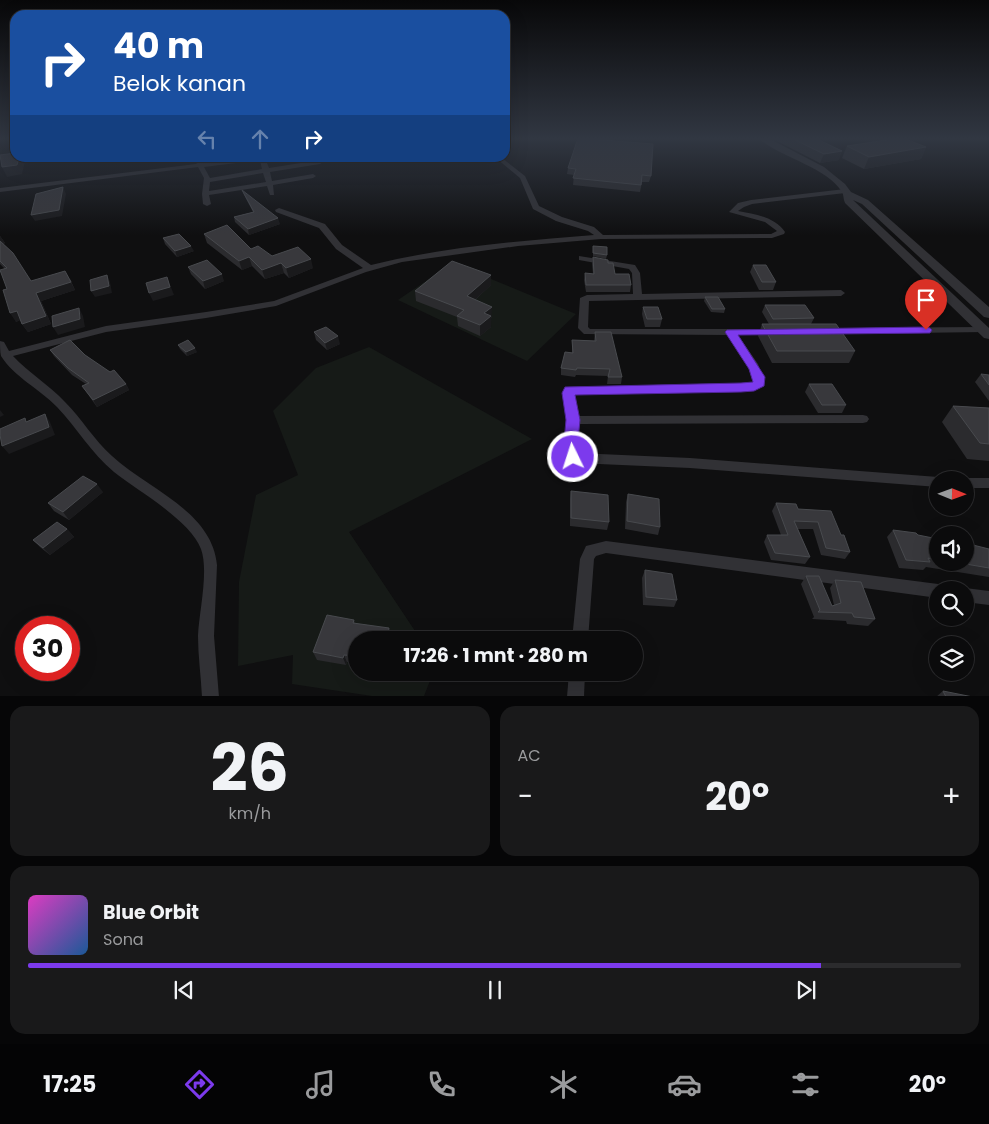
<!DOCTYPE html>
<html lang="id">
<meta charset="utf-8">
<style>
:root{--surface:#0b0b0c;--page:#19191a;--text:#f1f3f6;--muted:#9a9b9d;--line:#2b2b2d;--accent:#7c3aed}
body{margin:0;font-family:Poppins,sans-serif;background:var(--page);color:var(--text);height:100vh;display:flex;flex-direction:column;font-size:19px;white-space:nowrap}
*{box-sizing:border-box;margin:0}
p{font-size:16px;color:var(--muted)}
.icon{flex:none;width:28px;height:28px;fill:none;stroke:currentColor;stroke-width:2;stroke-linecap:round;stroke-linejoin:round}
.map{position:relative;height:696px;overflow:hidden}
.drawer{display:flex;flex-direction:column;gap:10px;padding:10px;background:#060607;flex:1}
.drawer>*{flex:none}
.banner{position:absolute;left:10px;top:10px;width:500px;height:152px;border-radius:15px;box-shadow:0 5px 20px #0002,0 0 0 1px var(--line);background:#1a4fa0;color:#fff;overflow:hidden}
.needle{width:32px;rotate:91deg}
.tools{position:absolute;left:929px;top:471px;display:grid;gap:10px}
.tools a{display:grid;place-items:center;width:45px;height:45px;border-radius:50%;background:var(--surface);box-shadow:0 5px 20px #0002,0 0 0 1px var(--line);font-size:25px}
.speed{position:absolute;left:15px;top:616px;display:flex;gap:10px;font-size:25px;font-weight:700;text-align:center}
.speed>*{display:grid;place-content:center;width:65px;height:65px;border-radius:50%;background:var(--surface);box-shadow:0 5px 20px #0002,0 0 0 1px var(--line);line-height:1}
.speed .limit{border:8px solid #d22;background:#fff;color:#111}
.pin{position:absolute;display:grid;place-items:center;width:42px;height:42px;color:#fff;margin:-51px -21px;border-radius:50% 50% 50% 0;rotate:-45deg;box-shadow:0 0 5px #0007}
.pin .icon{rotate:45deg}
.me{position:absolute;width:55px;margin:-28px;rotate:356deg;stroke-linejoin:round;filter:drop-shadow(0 0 4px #0008)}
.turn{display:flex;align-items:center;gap:18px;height:105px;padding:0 20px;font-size:22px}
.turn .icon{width:65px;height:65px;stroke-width:2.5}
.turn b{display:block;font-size:35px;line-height:42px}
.lanes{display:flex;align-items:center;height:48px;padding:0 20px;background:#0003;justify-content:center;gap:25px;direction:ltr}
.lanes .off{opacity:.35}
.big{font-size:38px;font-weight:700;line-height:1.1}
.drawer .tile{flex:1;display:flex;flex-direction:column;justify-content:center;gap:8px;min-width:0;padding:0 18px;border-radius:15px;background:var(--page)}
.drawer .dial{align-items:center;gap:0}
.dial b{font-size:65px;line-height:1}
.song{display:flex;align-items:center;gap:15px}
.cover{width:60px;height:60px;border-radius:8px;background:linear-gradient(135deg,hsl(310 70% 55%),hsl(210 70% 35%))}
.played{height:5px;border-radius:2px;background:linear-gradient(90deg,var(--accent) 85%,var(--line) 85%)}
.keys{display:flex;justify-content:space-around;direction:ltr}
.heat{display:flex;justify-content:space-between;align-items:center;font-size:28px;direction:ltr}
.drawer .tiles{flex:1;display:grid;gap:10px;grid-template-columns:1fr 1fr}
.tile:last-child{grid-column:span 2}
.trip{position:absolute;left:348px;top:631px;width:295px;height:50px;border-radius:25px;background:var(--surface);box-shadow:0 5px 20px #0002,0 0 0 1px var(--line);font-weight:700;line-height:50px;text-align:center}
.dock{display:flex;height:80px;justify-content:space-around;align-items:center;background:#040405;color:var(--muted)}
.dock .icon{width:35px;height:35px}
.dock .selected{color:var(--accent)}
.dock b{font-size:22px;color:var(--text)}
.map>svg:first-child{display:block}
.green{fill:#161a17}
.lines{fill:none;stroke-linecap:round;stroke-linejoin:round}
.minor{fill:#313135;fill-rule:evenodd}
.tertiary{fill:#313135;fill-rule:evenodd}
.wall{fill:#2b2b2e}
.shaded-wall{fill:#1a1a1c}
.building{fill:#38383c;stroke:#484a4e}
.route{fill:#7c3aed;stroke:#51269a}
</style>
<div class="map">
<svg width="989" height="697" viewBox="0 0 989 697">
<rect width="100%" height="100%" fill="#0f0f10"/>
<g class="green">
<path d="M452 263 576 314 527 361 398 300Z"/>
<path d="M369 347 532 439 349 532 421 640H356V672L433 673 424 696H372L292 684 293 655 238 666 239 582 256 495 298 475 273 411 316 368Z"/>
</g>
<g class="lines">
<g class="minor">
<path d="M248 158H265L269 168 320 160 323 162 320 164 270 172 272 181 313 174 316 176 313 178 273 185 274 195H270L267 186 209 195 211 204 207 206 203 204 202 194 204 178 198 167 0 192V188L196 164 199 162 202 163ZM260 160 262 169 210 178 204 167ZM263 173 266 182 209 191 210 182Z"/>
<path d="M496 158H502L525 176 539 206 562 217 594 227 603 235 771 234 777 231 765 222 729 212 738 203 751 200 845 189 848 191 845 193 752 204 744 207 738 211C755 214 775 217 785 232L784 234 772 238 601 239 518 246 402 262 366 272 276 306 206 318 106 332 13 356C29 373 49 385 65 402 82 419 94 440 112 456 148 489 212 511 217 565L214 636 219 697H202C201 676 198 656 198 636 199 612 209 571 201 549 190 520 138 491 114 472 91 453 77 428 57 407 40 389 14 377 1 356 0 352 0 346 0 341L4 342 9 351 106 326 206 312 274 301 363 268 336 249 319 228 276 212 275 210 279 208 325 224 342 245 371 265C443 247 520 241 594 235L588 231 556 221 533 209 520 178Z"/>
<path d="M579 256 635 265 640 273 642 294 841 290 845 293 841 296 589 301 588 327 590 329H771L776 332 771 335H738L758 364 763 377 764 384 763 387 741 392 575 394 578 416 863 415 867 416 869 419 867 422 863 423 579 424 577 453 690 458 938 477 943 480H938V487L690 468 576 463 567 458 565 455 567 420 564 393 566 387 741 384 753 382 747 364 728 335 584 334 578 328 580 298 587 295 633 294 632 273 629 269 579 260Z"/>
<path d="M984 327 987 328 989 330 987 332 828 334 823 331 828 328Z"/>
<path d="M965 478H989V488H965V480H960Z"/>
<path d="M606 541 938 584 943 586 945 590H938V598L606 553 596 556 594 559 588 640H572L580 559 586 546Z"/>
<path d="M965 588 989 591V605L965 602V590H960Z"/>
<path d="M569 672H585L584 697H567Z"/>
</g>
<path class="tertiary" d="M758 138H768L824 167 845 184 851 192 868 200 989 307V318L984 317 862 204 853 200 989 328V339L984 338 845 203C843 199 844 195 842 192 827 167 779 157 758 138Z"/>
</g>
<g class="wall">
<path d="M771 138H815L839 160 820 163Z"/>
<path d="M847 146 926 147 921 159 864 169 842 158Z"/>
<path d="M568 168 651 176 649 182H642L640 192 573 185 574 175 567 174Z"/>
<path d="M242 190 280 224 249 235 235 222 234 217 253 212 244 195Z"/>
<path d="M204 234 251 249 272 256 313 268 289 278 284 273 265 279 252 266 242 270 207 243Z"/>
<path d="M0 236 5 243 3 244 31 281 70 279 75 290 41 301 51 324 28 332 22 324 20 320 16 322 7 289 4 268 0 264Z"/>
<path d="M163 238 194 251 177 257 165 244Z"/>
<path d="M593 246 607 255 606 259 593 256Z"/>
<path d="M593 257 608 263 615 274 631 285 630 292H586L584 280 585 273 593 274 592 264Z"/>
<path d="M753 265 776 282 773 290H759L750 272Z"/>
<path d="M188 267 224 281 205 289 191 274Z"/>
<path d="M491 285 475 300 492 317 491 318V327L480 336 458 326 457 317 416 301 415 291Z"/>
<path d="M705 297 725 309 724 313 711 312 704 301Z"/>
<path d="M765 305 814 318 811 324 855 351 849 363H772L758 336 762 324H769L762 312Z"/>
<path d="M643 307 662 319 660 327H645L642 314Z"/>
<path d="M314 332 340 344 327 350 316 340Z"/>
<path d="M595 332 622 377 621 384H607L608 376 576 375 575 377 561 375V368L572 353V340L594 341Z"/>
<path d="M178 345 197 352 187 356 180 349Z"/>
<path d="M50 350 85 355 126 384 129 390 97 407 82 386 86 384 72 375 54 356Z"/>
<path d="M981 374 989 375V401L975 382Z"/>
<path d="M809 384 846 405 842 413H818L805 392Z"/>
<path d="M953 406 989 408V461L967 459 942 422Z"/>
<path d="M571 491 609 522 607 530 570 526V499Z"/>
<path d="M103 492 69 520 54 511 48 503Z"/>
<path d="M628 494 660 527 658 535 625 529 626 502Z"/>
<path d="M776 503 798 509 841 535 850 552 845 559 821 555 813 529H798L810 557 805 564 771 560 764 542 767 535H781L772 511Z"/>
<path d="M67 529 74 537 50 555 40 547 33 540Z"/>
<path d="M893 530 938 539V562H965L989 549V577L926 567 923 570 899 568 887 537Z"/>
<path d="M645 570 677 600 674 607 643 605 642 578Z"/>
<path d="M806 576 832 606 834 605 830 588 835 580 875 619 868 626 847 624 846 621 812 619 814 617 801 584Z"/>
<path d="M354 620 355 624 389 628 391 636 390 640H356V663L347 662 346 665 317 660 313 652Z"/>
<path d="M943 691 973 697H936Z"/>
</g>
<g class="shaded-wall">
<path d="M926 147 921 159 864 169 869 157Z"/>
<path d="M842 151 839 160 820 163 824 154Z"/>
<path d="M19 158H23L25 161 22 174 7 177 2 167Z"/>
<path d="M63 187 66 194 62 216 35 221 31 215Z"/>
<path d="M278 218 280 224 249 235 248 229Z"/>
<path d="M0 236 5 243 1 244 0 243Z"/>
<path d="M191 246 194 251 177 257 175 251Z"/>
<path d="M249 257 252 266 242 270 239 261Z"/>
<path d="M311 259 313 268 289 278 286 268Z"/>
<path d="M281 263 284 273 265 279 262 270Z"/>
<path d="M65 271 75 290 41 301 51 324 28 332 22 324 36 293Z"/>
<path d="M222 274 224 281 205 289 203 281Z"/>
<path d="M107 275 110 282 112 293 95 297 91 291Z"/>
<path d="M491 275V285L467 307V296Z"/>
<path d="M167 277 174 295 153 301 149 293Z"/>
<path d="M492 307 491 327 480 336V325L484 313Z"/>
<path d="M79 308 83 316 85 327 58 335 53 327Z"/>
<path d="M17 311 22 319 16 322 10 313Z"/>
<path d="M338 336 340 344 327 350 325 343Z"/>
<path d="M195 348 197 352 187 356 186 352Z"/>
<path d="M126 384 129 390 97 407 93 400Z"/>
<path d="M0 410 4 415 0 417Z"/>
<path d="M45 414 50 422 55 435 9 454 2 446Z"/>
<path d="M97 484 103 492 69 520 63 512Z"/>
<path d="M67 529 74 537 50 555 43 548Z"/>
<path d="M389 628 391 636 390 640H387Z"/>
<path d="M344 655 347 662 346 665 343 658Z"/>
</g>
<g class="building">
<path d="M578 138 653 144 651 176 642 175 641 185 573 178 576 169 568 168Z"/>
<path d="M791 138H815L842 151 824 154Z"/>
<path d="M899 138H903L926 147 869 157 847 146Z"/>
<path d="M15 153V158H19L17 165 2 167 0 155Z"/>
<path d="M63 187 59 210 31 215 36 194Z"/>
<path d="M242 190 278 218 248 229 234 217 254 212Z"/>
<path d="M227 225 251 249 258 246 272 256 298 247 311 259 286 268 281 263 262 270 249 257 239 261 204 234Z"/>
<path d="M179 234 191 246 175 251 163 238Z"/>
<path d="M0 241 13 253 31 281 65 271 71 282 36 293 46 316 22 324 17 311 10 313 3 290 7 289 0 270 7 268 0 261Z"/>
<path d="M593 246 607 247V255L593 253Z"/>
<path d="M593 257 608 260V263H613L615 274H629L631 285H586L585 273 594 274Z"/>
<path d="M207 260 222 274 203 281 188 267Z"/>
<path d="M452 261 491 275 467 296 492 307 484 313 491 316 480 325 457 316 464 310 415 291Z"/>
<path d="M753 265H766L776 282H762Z"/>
<path d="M107 275 109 286 91 291 90 280Z"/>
<path d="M167 277 170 287 149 293 146 283Z"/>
<path d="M705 297H718L725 309H712Z"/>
<path d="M765 305H805L814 318 773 319Z"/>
<path d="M643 307H658L662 319H647Z"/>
<path d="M79 308 80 319 53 327 52 316Z"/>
<path d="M762 324H836L855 351H777Z"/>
<path d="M326 327 338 336 325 343 314 332Z"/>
<path d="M595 332H611L622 377H608L610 369 577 368 576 370 561 368 565 352 573 353 572 340 596 341Z"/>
<path d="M70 340 85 355 110 372 114 370 126 384 93 400 82 386 89 383 68 368 50 350Z"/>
<path d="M188 340 195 348 186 352 178 345Z"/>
<path d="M981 374 989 375V385Z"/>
<path d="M809 384H832L846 405H822Z"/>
<path d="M953 406 989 408V444L980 443Z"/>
<path d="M45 414 49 427 2 446 0 435V429L25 418 26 422Z"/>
<path d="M83 476 97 484 63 512 48 503Z"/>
<path d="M571 491 608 495 609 522 571 518Z"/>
<path d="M628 494 659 499 660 527 627 521Z"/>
<path d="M776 503 796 504 798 509 831 511 841 535H844L850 552 826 548 818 522 794 521 810 557 775 553 767 535H788Z"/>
<path d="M57 522 67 529 43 548 33 540Z"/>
<path d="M893 530 916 533 918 535 938 539V560L928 558 930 562 906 560Z"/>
<path d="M965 543 989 549V568L954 562H965Z"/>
<path d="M645 570 672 574 677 600 646 597Z"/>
<path d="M806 576H819L832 606 841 603 835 580 861 582 875 619 854 617 852 613 818 612 820 610Z"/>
<path d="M327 615 354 620 353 623 389 628 387 640H356V656L344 655 343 658 313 652Z"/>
<path d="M943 691 973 697H946Z"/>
</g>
<linearGradient id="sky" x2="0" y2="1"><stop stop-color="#080809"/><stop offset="0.59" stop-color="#313742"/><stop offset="1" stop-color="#313742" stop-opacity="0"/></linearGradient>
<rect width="989" height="235" fill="url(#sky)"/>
<path class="route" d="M926 327 930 328 932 330 930 333 738 335 765 377 764 386 754 391 741 392 575 395 580 420 577 451 580 457 578 461 573 462 568 461 563 452 566 420 562 393 565 387 741 383 753 382 749 369 725 332 727 330Z"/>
</svg>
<div class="tools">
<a><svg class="needle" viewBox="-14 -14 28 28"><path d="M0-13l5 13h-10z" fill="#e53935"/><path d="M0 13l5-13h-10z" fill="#9a9b9d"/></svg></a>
<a><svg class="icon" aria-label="sound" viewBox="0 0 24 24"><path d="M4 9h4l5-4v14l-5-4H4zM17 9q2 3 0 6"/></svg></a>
<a><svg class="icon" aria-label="search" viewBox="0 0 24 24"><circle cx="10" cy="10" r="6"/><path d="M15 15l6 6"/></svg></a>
<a><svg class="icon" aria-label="layers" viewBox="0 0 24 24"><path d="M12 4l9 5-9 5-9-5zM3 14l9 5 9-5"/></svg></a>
</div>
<div class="speed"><div class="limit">30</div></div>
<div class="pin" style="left:926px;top:330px;background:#d93025"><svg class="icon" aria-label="arrive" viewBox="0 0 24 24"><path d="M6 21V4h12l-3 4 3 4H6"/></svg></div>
<svg class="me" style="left:573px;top:457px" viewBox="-20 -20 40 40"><circle r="17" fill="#7c3aed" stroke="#fff" stroke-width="3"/><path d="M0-11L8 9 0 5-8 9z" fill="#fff"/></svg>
<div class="trip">17:26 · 1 mnt · 280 m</div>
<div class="banner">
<div class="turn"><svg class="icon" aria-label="right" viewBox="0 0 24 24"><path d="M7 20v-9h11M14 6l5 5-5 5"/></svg><div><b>40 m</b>Belok kanan</div></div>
<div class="lanes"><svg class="icon off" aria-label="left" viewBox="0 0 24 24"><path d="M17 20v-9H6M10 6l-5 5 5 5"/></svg><svg class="icon off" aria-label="ahead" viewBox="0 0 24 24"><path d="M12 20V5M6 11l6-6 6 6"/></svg><svg class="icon" aria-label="right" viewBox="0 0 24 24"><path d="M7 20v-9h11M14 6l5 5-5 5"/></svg></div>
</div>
</div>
<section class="drawer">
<div class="tiles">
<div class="tile dial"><b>26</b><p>km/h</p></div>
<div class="tile"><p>AC</p>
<div class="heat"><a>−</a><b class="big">20°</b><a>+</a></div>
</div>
<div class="tile">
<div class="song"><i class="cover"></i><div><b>Blue Orbit</b><p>Sona</p></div></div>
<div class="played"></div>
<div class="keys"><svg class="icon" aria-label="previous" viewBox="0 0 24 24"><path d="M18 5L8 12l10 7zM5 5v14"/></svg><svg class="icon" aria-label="pause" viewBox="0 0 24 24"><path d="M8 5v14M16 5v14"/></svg><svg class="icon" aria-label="next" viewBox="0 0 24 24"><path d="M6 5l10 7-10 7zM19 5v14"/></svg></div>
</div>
</div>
</section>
<nav class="dock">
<b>17:25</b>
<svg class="icon selected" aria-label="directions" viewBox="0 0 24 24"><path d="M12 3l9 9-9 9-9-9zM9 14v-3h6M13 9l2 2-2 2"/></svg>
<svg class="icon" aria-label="music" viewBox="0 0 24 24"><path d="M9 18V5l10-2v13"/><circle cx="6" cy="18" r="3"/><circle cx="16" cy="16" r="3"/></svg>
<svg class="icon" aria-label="phone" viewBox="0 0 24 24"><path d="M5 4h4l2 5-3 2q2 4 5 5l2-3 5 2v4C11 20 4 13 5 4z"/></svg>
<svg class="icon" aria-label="climate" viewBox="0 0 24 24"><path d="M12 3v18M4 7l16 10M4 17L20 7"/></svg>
<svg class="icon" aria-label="car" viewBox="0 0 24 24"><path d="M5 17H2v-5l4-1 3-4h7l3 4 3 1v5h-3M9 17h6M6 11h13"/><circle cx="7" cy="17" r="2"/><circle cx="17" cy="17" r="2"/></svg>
<svg class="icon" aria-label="filters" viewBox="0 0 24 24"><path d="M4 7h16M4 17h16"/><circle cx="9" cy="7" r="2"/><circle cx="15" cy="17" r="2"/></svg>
<b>20°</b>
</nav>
